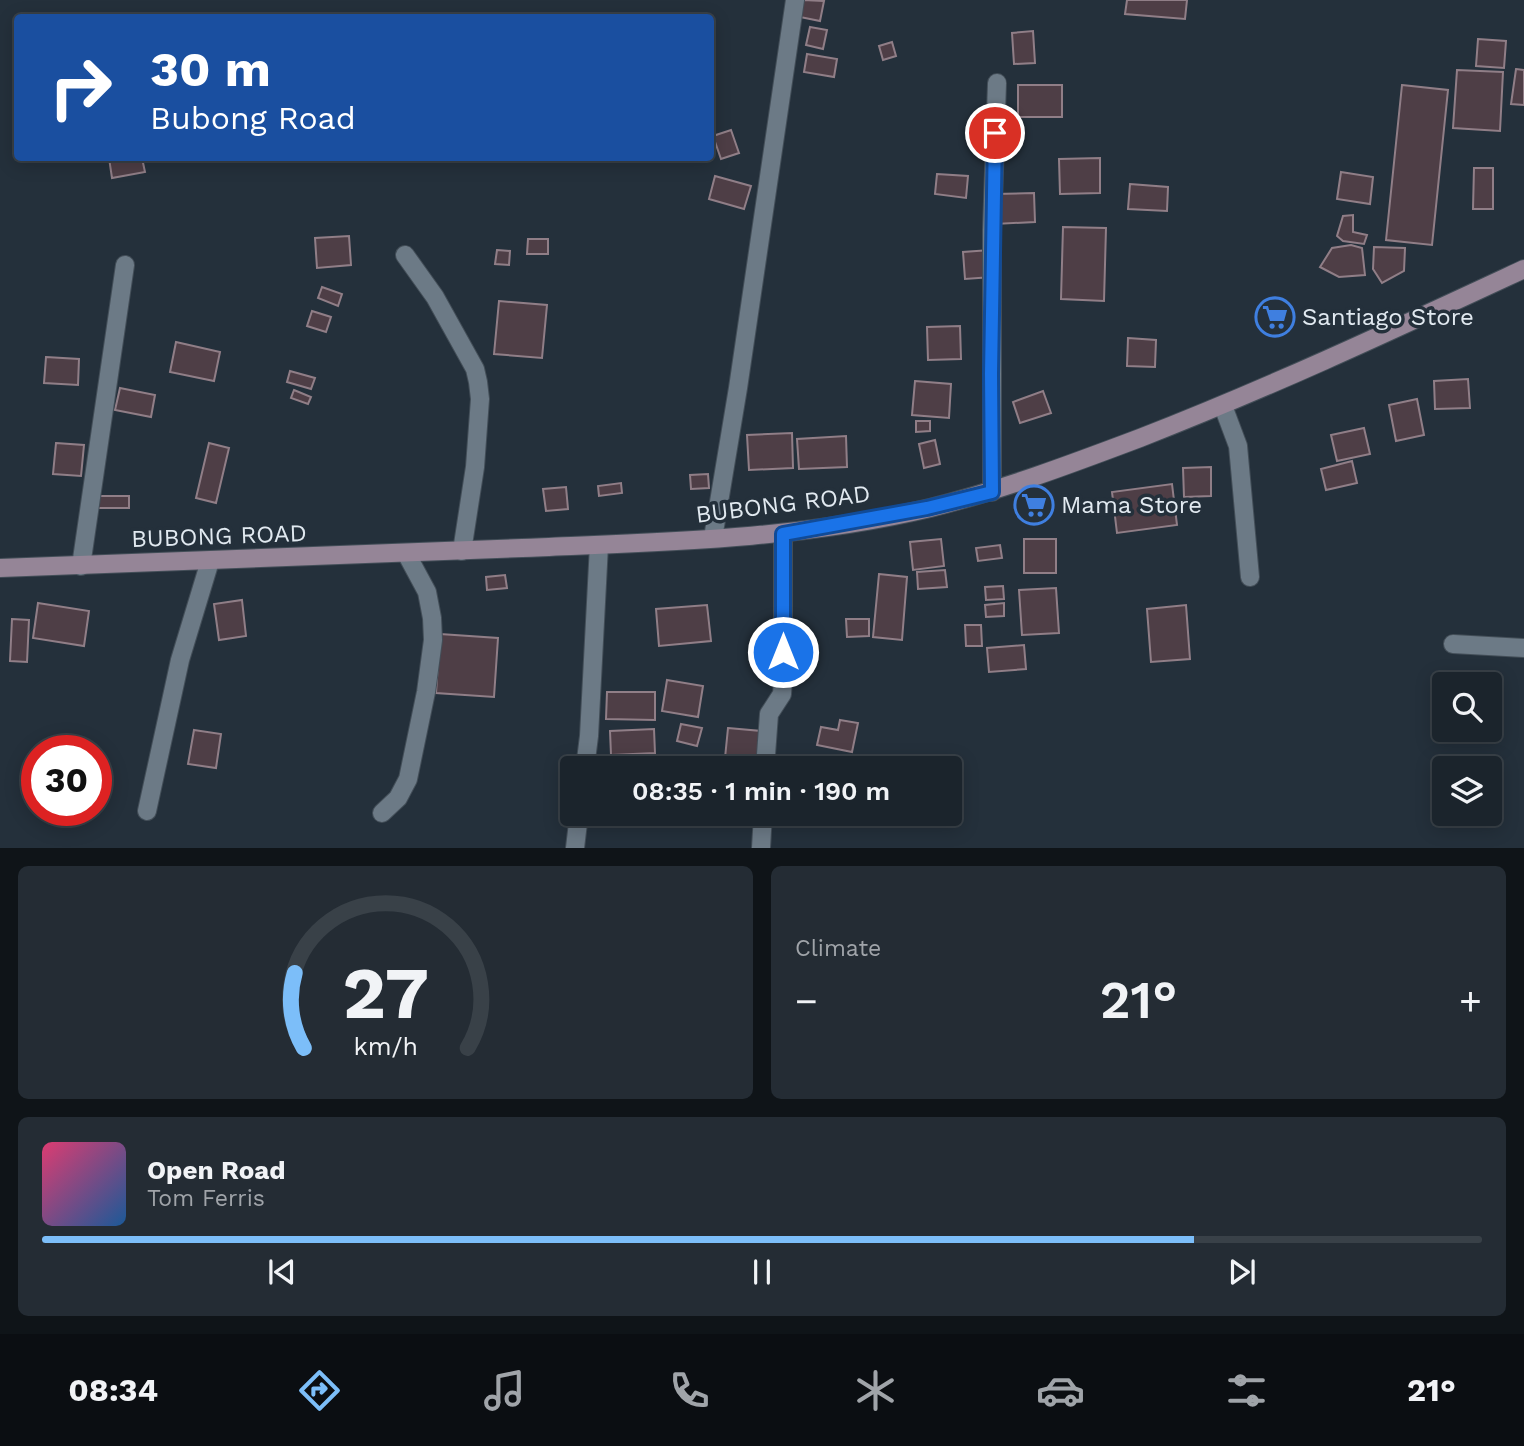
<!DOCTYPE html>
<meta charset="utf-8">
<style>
:root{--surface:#1b242c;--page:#242c34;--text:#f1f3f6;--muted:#a0a4a9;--line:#394148;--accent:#7cbef9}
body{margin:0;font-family:"Work Sans",sans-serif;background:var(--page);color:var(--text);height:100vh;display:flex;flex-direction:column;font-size:26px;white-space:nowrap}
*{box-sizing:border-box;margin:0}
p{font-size:23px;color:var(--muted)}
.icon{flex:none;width:38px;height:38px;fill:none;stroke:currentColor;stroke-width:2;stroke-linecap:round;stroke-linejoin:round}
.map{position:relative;height:848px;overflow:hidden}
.details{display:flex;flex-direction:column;gap:18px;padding:18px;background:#0f1418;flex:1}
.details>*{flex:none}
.top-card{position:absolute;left:14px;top:14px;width:700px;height:147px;border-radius:7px;box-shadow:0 4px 18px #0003,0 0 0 2px var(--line);background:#1a4fa0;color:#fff;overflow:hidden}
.buttons{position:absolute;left:1432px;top:672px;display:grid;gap:14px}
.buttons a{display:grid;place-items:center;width:70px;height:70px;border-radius:7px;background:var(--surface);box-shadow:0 4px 18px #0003,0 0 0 2px var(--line);font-size:35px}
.speed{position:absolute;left:21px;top:735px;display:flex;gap:14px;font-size:35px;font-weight:700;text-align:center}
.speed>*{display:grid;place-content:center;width:91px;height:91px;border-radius:50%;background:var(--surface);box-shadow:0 4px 18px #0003,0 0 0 2px var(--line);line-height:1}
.speed .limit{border:10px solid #d22;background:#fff;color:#111}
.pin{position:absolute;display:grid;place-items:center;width:60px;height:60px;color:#fff;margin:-30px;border:4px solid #fff;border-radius:50%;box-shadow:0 2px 7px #0007}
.me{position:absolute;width:77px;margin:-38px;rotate:0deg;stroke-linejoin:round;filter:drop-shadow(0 0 5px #0008)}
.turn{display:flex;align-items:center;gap:24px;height:147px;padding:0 21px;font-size:32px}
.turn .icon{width:91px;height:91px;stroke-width:2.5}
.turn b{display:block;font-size:49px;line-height:60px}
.big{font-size:52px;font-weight:600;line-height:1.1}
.details .widget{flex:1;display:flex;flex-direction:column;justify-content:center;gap:10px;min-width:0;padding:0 24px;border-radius:10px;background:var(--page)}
.details .dial{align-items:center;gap:0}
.dial svg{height:182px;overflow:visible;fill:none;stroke:var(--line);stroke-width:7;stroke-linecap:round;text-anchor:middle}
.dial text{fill:var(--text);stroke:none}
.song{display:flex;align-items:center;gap:21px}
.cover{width:84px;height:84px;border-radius:10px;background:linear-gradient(135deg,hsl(340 70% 55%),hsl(210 70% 35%))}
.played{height:7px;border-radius:4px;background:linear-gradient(90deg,var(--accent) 80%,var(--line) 80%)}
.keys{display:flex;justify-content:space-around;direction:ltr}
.heat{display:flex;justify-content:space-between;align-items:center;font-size:38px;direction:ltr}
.details .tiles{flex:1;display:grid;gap:18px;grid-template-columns:1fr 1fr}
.widget:last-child{grid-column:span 2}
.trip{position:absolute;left:560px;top:756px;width:402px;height:70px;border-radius:7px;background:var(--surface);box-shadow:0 4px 18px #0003,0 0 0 2px var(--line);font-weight:600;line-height:70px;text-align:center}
.dock{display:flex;height:112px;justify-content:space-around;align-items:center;background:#0b0e12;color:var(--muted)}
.dock .icon{width:49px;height:49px}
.dock .on{color:var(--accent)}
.dock b{font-size:32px;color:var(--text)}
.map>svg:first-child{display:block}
.building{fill:#4e3e46;stroke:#907e87;stroke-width:2}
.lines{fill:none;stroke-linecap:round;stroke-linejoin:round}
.street-casing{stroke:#434e58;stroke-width:20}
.secondary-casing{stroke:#434e58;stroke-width:20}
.street{stroke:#6c7a86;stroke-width:18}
.secondary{stroke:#958597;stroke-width:18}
.route-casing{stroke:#114b97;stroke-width:18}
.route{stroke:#1a73e8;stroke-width:12}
.labels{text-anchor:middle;stroke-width:7;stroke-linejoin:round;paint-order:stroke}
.poi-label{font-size:24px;fill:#e1e9f0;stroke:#24303b;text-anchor:start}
.street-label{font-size:24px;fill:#e1e9f0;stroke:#24303b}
</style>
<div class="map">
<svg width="1524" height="848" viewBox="0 0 1524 848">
<rect width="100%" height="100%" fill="#24303b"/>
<g class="building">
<path d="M803 0 824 1 820 21 800 17Z"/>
<path d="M1127 0H1187L1185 19 1125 14Z"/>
<path d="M810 27 827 30 823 49 806 45Z"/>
<path d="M1033 31 1035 63 1014 64 1012 33Z"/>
<path d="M1478 39 1506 41 1504 68 1476 66Z"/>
<path d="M892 42 896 56 883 60 879 46Z"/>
<path d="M807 54 837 59 834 77 804 72Z"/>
<path d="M1516 69 1524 70V105L1511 104Z"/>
<path d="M1457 70 1503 72 1500 131 1453 128Z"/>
<rect x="1018" y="85" width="44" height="32"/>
<path d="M1402 85 1448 90 1432 245 1386 240Z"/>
<path d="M731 130 739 153 721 159 713 136Z"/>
<path d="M109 158H142L145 172 112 178Z"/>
<path d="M1100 158V193L1060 194 1059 159Z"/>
<path d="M1474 168H1493V209H1473Z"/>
<path d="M1341 172 1373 177 1370 204 1337 199Z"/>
<path d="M937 174 968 176 966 198 935 194Z"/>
<path d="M715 176 751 186 744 209 709 199Z"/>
<path d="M1130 184 1168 187 1167 211 1128 209Z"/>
<path d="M1034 193 1035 222 995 224 994 194Z"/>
<path d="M1353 215V232L1367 235 1364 244 1343 241 1337 236 1343 216Z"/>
<path d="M1063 227 1106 228 1104 301 1061 299Z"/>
<path d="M349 236 351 265 317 268 315 238Z"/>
<path d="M528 239H548V254H527Z"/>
<path d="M1351 245 1362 248 1365 275 1339 277 1320 267 1332 248Z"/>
<path d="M1374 247 1405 248 1404 271 1382 283 1373 269Z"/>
<path d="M497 250 510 251 509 265 495 264Z"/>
<path d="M990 250 992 277 965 279 963 252Z"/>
<path d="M322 287 342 294 338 306 318 298Z"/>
<path d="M499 301 547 305 542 358 494 354Z"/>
<path d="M312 311 331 317 326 332 307 326Z"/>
<path d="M960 326 961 359 928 360 927 327Z"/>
<path d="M1128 338 1156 340 1155 367 1127 366Z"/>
<path d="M176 342 220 352 214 381 170 372Z"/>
<path d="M46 357 79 359 78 385 44 383Z"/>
<path d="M290 371 315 378 311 389 287 382Z"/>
<path d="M1468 379 1470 408 1435 409 1434 381Z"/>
<path d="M915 381 951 384 949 418 912 415Z"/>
<path d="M120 388 155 395 151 417 115 410Z"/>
<path d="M294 390 311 397 308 404 291 398Z"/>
<path d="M1043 391 1051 413 1020 423 1013 402Z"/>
<path d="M1417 399 1424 435 1396 441 1389 405Z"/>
<path d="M916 421H930V431L916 432Z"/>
<path d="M1364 428 1370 454 1337 461 1331 435Z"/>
<path d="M792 433 793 468 749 470 747 435Z"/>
<path d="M846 436 847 467 799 469 797 439Z"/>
<path d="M935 440 940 464 924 468 919 444Z"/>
<path d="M56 443 84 445 81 476 53 474Z"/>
<path d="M209 443 229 448 216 503 196 498Z"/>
<path d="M1352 461 1357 483 1326 490 1321 469Z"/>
<path d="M1211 467V496L1184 497 1183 468Z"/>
<path d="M708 474 709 488 691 489 690 475Z"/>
<path d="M621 483 622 493 599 496 598 486Z"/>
<path d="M1172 484 1177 525 1117 533 1112 492Z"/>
<path d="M566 487 568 509 546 511 543 489Z"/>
<rect x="97" y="496" width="32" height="12"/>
<path d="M941 539 944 566 913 570 910 542Z"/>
<rect x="1024" y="539" width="32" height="34"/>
<path d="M1000 545 1002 558 978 561 976 548Z"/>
<path d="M945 570 947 587 918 589 917 572Z"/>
<path d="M879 574 907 577 902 640 873 637Z"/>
<path d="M505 575 507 588 487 590 486 577Z"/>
<path d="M1003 586 1004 599 986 600 985 587Z"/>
<path d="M1056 588 1059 633 1022 635 1019 590Z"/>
<path d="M242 600 246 636 219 640 214 604Z"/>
<path d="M38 603 89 611 84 646 33 638Z"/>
<path d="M1004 603V616L986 617 985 605Z"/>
<path d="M707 605 711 641 659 646 656 609Z"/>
<path d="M1186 605 1190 659 1151 662 1147 609Z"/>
<path d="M12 619 29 620 27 662 10 661Z"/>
<path d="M846 619H869V636L847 637Z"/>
<path d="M965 625H981L982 646H966Z"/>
<path d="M440 634 498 638 494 697 436 693Z"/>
<path d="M1024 645 1026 669 989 672 987 648Z"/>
<path d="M667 680 703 686 698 717 662 711Z"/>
<path d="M607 692H655V720L606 719Z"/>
<path d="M840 720 858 723 852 752 817 745 821 727 838 730Z"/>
<path d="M681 724 702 728 697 746 677 741Z"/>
<path d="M728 728 761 731 757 768H724Z"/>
<path d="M654 729 655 753 611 755 610 731Z"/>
<path d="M194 730 221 734 216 768 188 764Z"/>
<path d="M598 757 637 759V768H597Z"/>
<path d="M596 814H614L615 821 597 823Z"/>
</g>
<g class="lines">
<g class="street-casing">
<g id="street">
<path d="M405 255 435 297 475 369 478 382 480 399 475 467 462 551"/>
<path d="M1223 406 1238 446 1250 577"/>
<path d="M992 492V230L997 83"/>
<path d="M713 538 738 388 795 0"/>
<path d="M81 566 125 265"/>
<path d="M1453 644 1524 648"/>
<path d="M585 768 589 736 599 545"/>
<path d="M765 768 769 714 782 694 783 679V534"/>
<path d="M147 811 180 660 210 561"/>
<path d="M382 813 398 798 408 779 426 692 433 640 432 618 427 592 406 553"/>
<path d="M575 848 579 814"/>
<path d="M761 848 763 814"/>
</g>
</g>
<g class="secondary-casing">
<path id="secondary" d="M0 568C174 562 348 556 522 548 658 542 797 540 930 508 1002 490 1071 464 1140 438 1271 387 1397 328 1524 269"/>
</g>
<use href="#street" class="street"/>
<use href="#secondary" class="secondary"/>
</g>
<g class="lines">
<g class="route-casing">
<path id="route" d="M783 652V534L927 508 992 492 991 374 995 133"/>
</g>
<use href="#route" class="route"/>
</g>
<defs>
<g id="supermarket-ring" transform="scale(2.0125)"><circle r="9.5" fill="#24303b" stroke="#3f7fe0" stroke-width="1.5"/><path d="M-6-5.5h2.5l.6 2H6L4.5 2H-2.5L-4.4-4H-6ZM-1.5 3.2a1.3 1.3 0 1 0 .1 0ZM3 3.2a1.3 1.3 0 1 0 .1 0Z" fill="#3f7fe0"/></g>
</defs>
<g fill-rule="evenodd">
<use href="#supermarket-ring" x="1275" y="317"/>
<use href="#supermarket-ring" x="1034" y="505"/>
</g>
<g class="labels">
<g class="poi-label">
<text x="1302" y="325">Santiago Store</text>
<text x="1061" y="513">Mama Store</text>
</g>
<g class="street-label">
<text transform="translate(783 504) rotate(-7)" y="8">BUBONG ROAD</text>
<text transform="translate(219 536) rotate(-2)" y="8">BUBONG ROAD</text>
</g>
</g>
</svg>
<div class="buttons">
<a><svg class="icon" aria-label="search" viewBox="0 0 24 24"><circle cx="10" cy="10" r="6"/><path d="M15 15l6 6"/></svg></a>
<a><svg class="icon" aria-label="layers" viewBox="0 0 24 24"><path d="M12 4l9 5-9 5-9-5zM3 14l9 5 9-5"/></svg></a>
</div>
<div class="speed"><div class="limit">30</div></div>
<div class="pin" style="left:995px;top:133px;background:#d93025"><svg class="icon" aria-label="arrive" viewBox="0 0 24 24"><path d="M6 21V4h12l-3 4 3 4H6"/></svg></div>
<svg class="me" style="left:783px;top:652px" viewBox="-20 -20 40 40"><circle r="17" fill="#1a73e8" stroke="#fff" stroke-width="3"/><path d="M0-11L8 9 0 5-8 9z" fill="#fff"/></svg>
<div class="trip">08:35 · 1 min · 190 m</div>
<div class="top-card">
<div class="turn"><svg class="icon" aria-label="right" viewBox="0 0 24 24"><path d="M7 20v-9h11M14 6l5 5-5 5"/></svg><div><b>30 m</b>Bubong Road</div></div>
</div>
</div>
<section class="details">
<div class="tiles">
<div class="widget dial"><svg viewBox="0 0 100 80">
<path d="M14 69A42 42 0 1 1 86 69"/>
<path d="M14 69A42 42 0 0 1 10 36" stroke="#7cbef9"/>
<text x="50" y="56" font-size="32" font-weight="700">27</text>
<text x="50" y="72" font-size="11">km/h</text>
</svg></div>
<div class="widget"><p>Climate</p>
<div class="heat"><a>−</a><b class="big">21°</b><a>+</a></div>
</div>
<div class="widget">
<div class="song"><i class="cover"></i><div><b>Open Road</b><p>Tom Ferris</p></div></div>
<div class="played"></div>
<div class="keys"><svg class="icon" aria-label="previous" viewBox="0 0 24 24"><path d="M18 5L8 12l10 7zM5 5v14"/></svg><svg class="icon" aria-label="pause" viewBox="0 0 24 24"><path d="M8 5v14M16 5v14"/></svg><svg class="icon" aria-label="next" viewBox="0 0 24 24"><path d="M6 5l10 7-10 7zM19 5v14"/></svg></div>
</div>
</div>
</section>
<nav class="dock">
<b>08:34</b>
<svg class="icon on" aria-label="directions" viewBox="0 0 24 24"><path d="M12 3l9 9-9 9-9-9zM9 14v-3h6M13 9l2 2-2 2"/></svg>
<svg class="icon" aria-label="music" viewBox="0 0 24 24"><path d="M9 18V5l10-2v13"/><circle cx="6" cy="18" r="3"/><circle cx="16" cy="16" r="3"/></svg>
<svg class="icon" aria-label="phone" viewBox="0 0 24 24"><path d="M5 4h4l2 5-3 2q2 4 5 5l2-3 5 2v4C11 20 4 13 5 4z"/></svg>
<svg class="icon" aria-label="climate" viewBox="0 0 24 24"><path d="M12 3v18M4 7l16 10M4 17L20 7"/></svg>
<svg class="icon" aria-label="car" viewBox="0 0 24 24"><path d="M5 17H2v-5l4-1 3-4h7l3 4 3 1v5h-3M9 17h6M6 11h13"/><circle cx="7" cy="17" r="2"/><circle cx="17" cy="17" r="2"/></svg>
<svg class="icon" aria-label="filters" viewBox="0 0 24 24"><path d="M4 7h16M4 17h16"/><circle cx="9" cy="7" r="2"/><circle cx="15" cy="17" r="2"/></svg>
<b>21°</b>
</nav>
